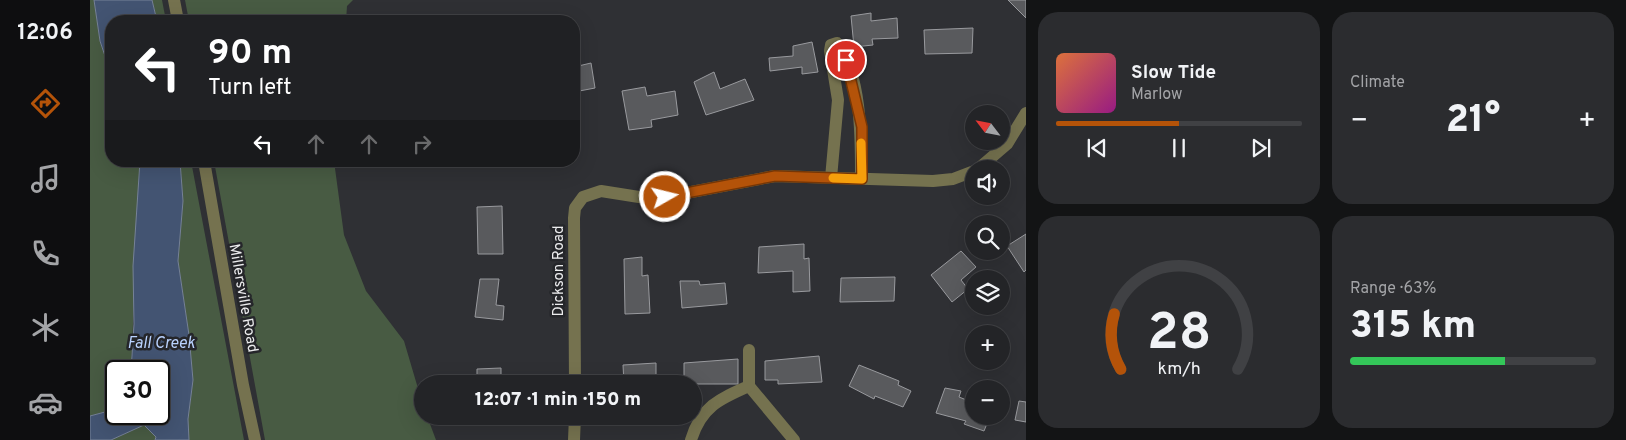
<!DOCTYPE html>
<meta charset="utf-8">
<style>
:root{--surface:#232427;--page:#2b2c2f;--text:#f1f3f6;--muted:#a3a4a7;--line:#404144;--accent:#b45309}
body{margin:0;font-family:Overpass,sans-serif;background:var(--page);color:var(--text);height:100vh;display:flex;flex-direction:column;font-size:19px;white-space:nowrap}
*{box-sizing:border-box;margin:0}
p{font-size:16px;color:var(--muted)}
.icon{flex:none;width:28px;height:28px;fill:none;stroke:currentColor;stroke-width:2;stroke-linecap:round;stroke-linejoin:round}
.map{position:relative;flex:1;overflow:hidden}
.side{display:flex;flex-direction:column;gap:12px;padding:12px;background:#131415;width:600px}
.side>*{flex:none}
.hud{position:absolute;left:15px;top:15px;width:475px;height:152px;border-radius:20px;box-shadow:0 5px 20px #0002,0 0 0 1px var(--line);background:#202124;color:#fff;overflow:hidden}
.needle{width:32px;rotate:302deg}
.buttons{position:absolute;left:875px;top:105px;display:grid;gap:10px}
.buttons a{display:grid;place-items:center;width:45px;height:45px;border-radius:50%;background:var(--surface);box-shadow:0 5px 20px #0002,0 0 0 1px var(--line);font-size:25px}
.speed{position:absolute;left:15px;top:360px;display:flex;gap:10px;font-size:25px;font-weight:700;text-align:center}
.speed>*{display:grid;place-content:center;width:65px;height:65px;border-radius:50%;background:var(--surface);box-shadow:0 5px 20px #0002,0 0 0 1px var(--line);line-height:1}
.speed .limit{border:2px solid #111;border-radius:8px;background:#fff;color:#111}
.pin{position:absolute;display:grid;place-items:center;width:42px;height:42px;color:#fff;margin:-21px;border:2px solid #fff;border-radius:50%;box-shadow:0 1px 5px #0007}
.me{position:absolute;width:55px;margin:-28px;rotate:82deg;stroke-linejoin:round;filter:drop-shadow(0 0 4px #0008)}
.turn{display:flex;align-items:center;gap:18px;height:105px;padding:0 20px;font-size:22px}
.turn .icon{width:65px;height:65px;stroke-width:2.5}
.turn b{display:block;font-size:35px;line-height:42px}
.lanes{display:flex;align-items:center;height:48px;padding:0 20px;background:#0003;justify-content:center;gap:25px;direction:ltr}
.lanes .off{opacity:.35}
.big{font-size:38px;font-weight:800;line-height:1.1}
.side .tile{flex:1;display:flex;flex-direction:column;justify-content:center;gap:8px;min-width:0;padding:0 18px;border-radius:20px;background:var(--page)}
.side .dial{align-items:center;gap:0}
.dial svg{height:130px;overflow:visible;fill:none;stroke:var(--line);stroke-width:7;stroke-linecap:round;text-anchor:middle}
.dial text{fill:var(--text);stroke:none}
.song{display:flex;align-items:center;gap:15px}
.cover{width:60px;height:60px;border-radius:8px;background:linear-gradient(135deg,hsl(20 70% 55%),hsl(310 70% 35%))}
.played{height:5px;border-radius:2px;background:linear-gradient(90deg,var(--accent) 50%,var(--line) 50%)}
.keys{display:flex;justify-content:space-around;direction:ltr}
.heat{display:flex;justify-content:space-between;align-items:center;font-size:28px;direction:ltr}
.charge{height:8px;border-radius:4px;background:linear-gradient(90deg,#34c759 63%,var(--line) 0)}
.side .tiles{flex:1;display:grid;gap:12px;grid-template-columns:repeat(2,1fr)}
.trip{position:absolute;left:324px;top:375px;width:288px;height:50px;border-radius:25px;background:var(--surface);box-shadow:0 5px 20px #0002,0 0 0 1px var(--line);font-weight:800;line-height:50px;text-align:center}
main{display:flex;flex:1;min-height:0}
.dock{display:flex;flex-direction:column;width:90px;justify-content:space-around;align-items:center;background:#0e0e10;color:var(--muted)}
.dock .icon{width:35px;height:35px}
.dock .on{color:var(--accent)}
.dock b{font-size:22px;color:var(--text)}
.map>svg:first-child{display:block}
.green{fill:#485b43}
.water{fill:#435472;stroke:#768297}
.building{fill:#595a5d;stroke:#999a9e}
.lines{fill:none;stroke-linecap:round;stroke-linejoin:round}
.minor{stroke:#75724f;stroke-width:12}
.route-casing{stroke:#753606;stroke-width:12}
.route{stroke:#b45309;stroke-width:9}
.slow{stroke:#f59e0b;stroke-width:9}
.labels{text-anchor:middle;stroke-width:5;stroke-linejoin:round;paint-order:stroke}
.street-label{font-size:15px;fill:#ececee;stroke:#25262a}
.water-label{font-size:16px;font-style:italic;fill:#b9d2fe;stroke:#25262a}
</style>
<main>
<nav class="dock">
<b>12:06</b>
<svg class="icon on" aria-label="directions" viewBox="0 0 24 24"><path d="M12 3l9 9-9 9-9-9zM9 14v-3h6M13 9l2 2-2 2"/></svg>
<svg class="icon" aria-label="music" viewBox="0 0 24 24"><path d="M9 18V5l10-2v13"/><circle cx="6" cy="18" r="3"/><circle cx="16" cy="16" r="3"/></svg>
<svg class="icon" aria-label="phone" viewBox="0 0 24 24"><path d="M5 4h4l2 5-3 2q2 4 5 5l2-3 5 2v4C11 20 4 13 5 4z"/></svg>
<svg class="icon" aria-label="climate" viewBox="0 0 24 24"><path d="M12 3v18M4 7l16 10M4 17L20 7"/></svg>
<svg class="icon" aria-label="car" viewBox="0 0 24 24"><path d="M5 17H2v-5l4-1 3-4h7l3 4 3 1v5h-3M9 17h6M6 11h13"/><circle cx="7" cy="17" r="2"/><circle cx="17" cy="17" r="2"/></svg>
</nav>
<div class="map">
<svg width="936" height="440" viewBox="0 0 936 440">
<rect width="100%" height="100%" fill="#2f3034"/>
<g class="green">
<path d="M0 0H4L10 41 21 74V161H50L41 371H26V409L0 416Z"/>
<path d="M62 0H72L76 21H67Z"/>
<path d="M95 0H263L257 6 256 21H99Z"/>
<path d="M90 161H101L154 440H99L98 419 103 380 99 335 88 261 93 201Z"/>
<path d="M124 161H244L254 235 276 291 314 341 332 402V416H337L346 440H175Z"/>
<path d="M54 424 66 437 65 440H21Z"/>
</g>
<g class="water">
<path d="M4 0H62L67 21H21V74L10 41Z"/>
<path d="M50 161H90L93 201 88 261 99 335 103 380 98 419 99 440H65L66 437 54 425 21 440H0V416L26 409V414H69V371H41L44 324 43 266Z"/>
</g>
<g class="building">
<path d="M918 0H936V18Z"/>
<path d="M781 13V21L807 18 808 38 782 39 783 45 764 47 761 16Z"/>
<path d="M883 28 882 53 835 54 834 30Z"/>
<path d="M722 42 728 72 712 74V67L680 71 679 58 703 56V46Z"/>
<path d="M501 63 505 88 484 92V67Z"/>
<path d="M624 72 630 89 655 79 664 100 616 115 604 82Z"/>
<path d="M555 87 557 96 585 91 588 115 561 120 562 127 539 130 532 91Z"/>
<path d="M412 206 413 254H388L387 207Z"/>
<path d="M936 234V270L934 272 917 246Z"/>
<path d="M714 244V259L719 258 720 291 703 292V271L668 273 669 247Z"/>
<path d="M871 251 886 267 871 280 878 289 862 302 841 275Z"/>
<path d="M552 257V276L558 275 560 313 535 314 534 259Z"/>
<path d="M805 277 804 301 750 302 751 278Z"/>
<path d="M390 279H409L406 305 414 306 413 320 385 317Z"/>
<path d="M590 281H609L610 285 635 283 637 304 592 308Z"/>
<path d="M729 356 732 382 688 384V380H675V361Z"/>
<path d="M648 359V384H594V363Z"/>
<path d="M566 363V384H534L533 365Z"/>
<path d="M769 365 809 381 808 385 821 391 813 407 785 396 784 399 759 386Z"/>
<path d="M411 368V384H387V369Z"/>
<path d="M855 388 871 391 869 397 884 403V416H900L894 431 874 424 876 421 846 413Z"/>
<path d="M929 401 936 402V422L925 420Z"/>
<path d="M387 416H412V420L387 421Z"/>
</g>
<g class="lines">
<g class="minor">
<path d="M84 0 88 21"/>
<path d="M114 161 153 385 165 440"/>
<path d="M888 169 917 144 936 113"/>
<path d="M741 178 748 100 740 51 741 45 747 43C772 76 771 139 771 179"/>
<path d="M485 384 484 218 485 208 493 197 511 191 549 197H575L685 176 843 181 863 179 884 171"/>
<path d="M659 386 704 440"/>
<path d="M484 440 485 416"/>
<path d="M601 440C611 407 629 399 659 386V350"/>
</g>
</g>
<g class="lines">
<g class="route-casing">
<path id="route" d="M575 197 685 176 772 179V127L756 60"/>
</g>
<use href="#route" class="route"/>
<path class="slow" d="M743 178 772 179 771 143"/>
</g>
<g class="labels">
<g class="street-label">
<text transform="translate(468 271) rotate(-90)" y="5">Dickson Road</text>
<text transform="translate(154 298) rotate(80)" y="5">Millersville Road</text>
</g>
<g class="water-label">
<text x="71" y="348">Fall Creek</text>
</g>
</g>
</svg>
<div class="buttons">
<a><svg class="needle" viewBox="-14 -14 28 28"><path d="M0-13l5 13h-10z" fill="#e53935"/><path d="M0 13l5-13h-10z" fill="#a3a4a7"/></svg></a>
<a><svg class="icon" aria-label="sound" viewBox="0 0 24 24"><path d="M4 9h4l5-4v14l-5-4H4zM17 9q2 3 0 6"/></svg></a>
<a><svg class="icon" aria-label="search" viewBox="0 0 24 24"><circle cx="10" cy="10" r="6"/><path d="M15 15l6 6"/></svg></a>
<a><svg class="icon" aria-label="layers" viewBox="0 0 24 24"><path d="M12 4l9 5-9 5-9-5zM3 14l9 5 9-5"/></svg></a>
<a>+</a>
<a>−</a>
</div>
<div class="speed"><div class="limit">30</div></div>
<div class="pin" style="left:756px;top:60px;background:#d93025"><svg class="icon" aria-label="arrive" viewBox="0 0 24 24"><path d="M6 21V4h12l-3 4 3 4H6"/></svg></div>
<svg class="me" style="left:575px;top:197px" viewBox="-20 -20 40 40"><circle r="17" fill="#b45309" stroke="#fff" stroke-width="3"/><path d="M0-11L8 9 0 5-8 9z" fill="#fff"/></svg>
<div class="trip">12:07 · 1 min · 150 m</div>
<div class="hud">
<div class="turn"><svg class="icon" aria-label="left" viewBox="0 0 24 24"><path d="M17 20v-9H6M10 6l-5 5 5 5"/></svg><div><b>90 m</b>Turn left</div></div>
<div class="lanes"><svg class="icon" aria-label="left" viewBox="0 0 24 24"><path d="M17 20v-9H6M10 6l-5 5 5 5"/></svg><svg class="icon off" aria-label="ahead" viewBox="0 0 24 24"><path d="M12 20V5M6 11l6-6 6 6"/></svg><svg class="icon off" aria-label="ahead" viewBox="0 0 24 24"><path d="M12 20V5M6 11l6-6 6 6"/></svg><svg class="icon off" aria-label="right" viewBox="0 0 24 24"><path d="M7 20v-9h11M14 6l5 5-5 5"/></svg></div>
</div>
</div>
<section class="side">
<div class="tiles">
<div class="tile">
<div class="song"><i class="cover"></i><div><b>Slow Tide</b><p>Marlow</p></div></div>
<div class="played"></div>
<div class="keys"><svg class="icon" aria-label="previous" viewBox="0 0 24 24"><path d="M18 5L8 12l10 7zM5 5v14"/></svg><svg class="icon" aria-label="pause" viewBox="0 0 24 24"><path d="M8 5v14M16 5v14"/></svg><svg class="icon" aria-label="next" viewBox="0 0 24 24"><path d="M6 5l10 7-10 7zM19 5v14"/></svg></div>
</div>
<div class="tile"><p>Climate</p>
<div class="heat"><a>−</a><b class="big">21°</b><a>+</a></div>
</div>
<div class="tile dial"><svg viewBox="0 0 100 80">
<path d="M14 69A42 42 0 1 1 86 69"/>
<path d="M14 69A42 42 0 0 1 10 35" stroke="#b45309"/>
<text x="50" y="56" font-size="32" font-weight="700">28</text>
<text x="50" y="72" font-size="11">km/h</text>
</svg></div>
<div class="tile"><p>Range · 63%</p><b class="big">315 km</b><div class="charge"></div></div>
</div>
</section>
</main>
